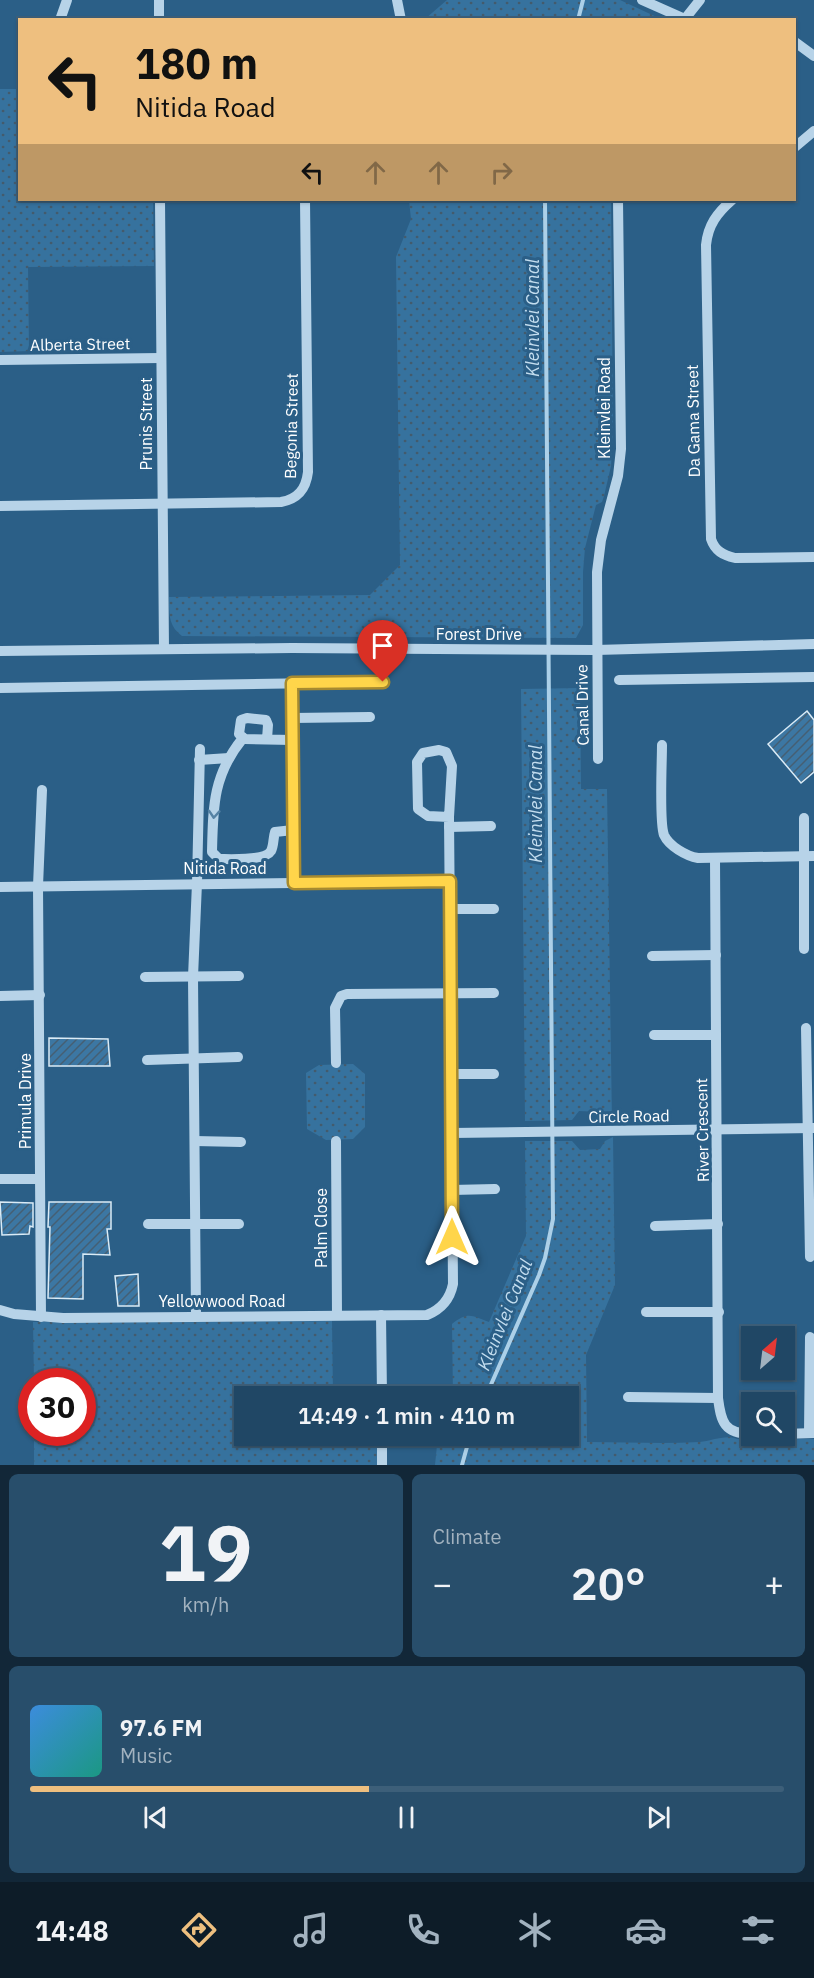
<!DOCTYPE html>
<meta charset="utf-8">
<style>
:root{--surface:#204765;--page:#284e6b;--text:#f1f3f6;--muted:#a2b2bf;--line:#3d5f79;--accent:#eebf7f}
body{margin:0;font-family:"IBM Plex Sans",sans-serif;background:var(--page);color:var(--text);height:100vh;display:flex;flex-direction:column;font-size:22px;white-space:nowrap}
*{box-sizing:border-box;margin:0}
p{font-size:20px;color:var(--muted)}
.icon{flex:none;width:33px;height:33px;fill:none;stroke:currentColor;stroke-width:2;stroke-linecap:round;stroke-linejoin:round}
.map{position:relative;height:1465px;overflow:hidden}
.sheet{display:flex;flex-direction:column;gap:9px;padding:9px;background:#122738;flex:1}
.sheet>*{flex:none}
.guide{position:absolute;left:18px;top:18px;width:778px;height:183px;border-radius:0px;box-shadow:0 2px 4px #0004,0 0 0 2px var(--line);background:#eebf7f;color:#111;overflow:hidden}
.needle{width:39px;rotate:28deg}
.fabs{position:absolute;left:741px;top:1326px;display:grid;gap:12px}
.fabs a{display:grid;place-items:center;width:54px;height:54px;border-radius:0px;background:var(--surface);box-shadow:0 2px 4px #0004,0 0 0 2px var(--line);font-size:30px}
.speed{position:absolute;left:18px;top:1368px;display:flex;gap:12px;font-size:30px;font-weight:700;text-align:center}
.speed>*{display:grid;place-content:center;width:78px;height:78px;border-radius:50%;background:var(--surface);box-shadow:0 2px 4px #0004,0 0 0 2px var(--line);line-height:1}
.speed .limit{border:9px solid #d22;background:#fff;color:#111}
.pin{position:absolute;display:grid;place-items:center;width:51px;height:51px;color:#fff;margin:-62px -26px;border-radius:50% 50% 50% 0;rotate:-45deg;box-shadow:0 0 6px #0007}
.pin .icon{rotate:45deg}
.me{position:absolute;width:66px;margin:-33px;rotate:0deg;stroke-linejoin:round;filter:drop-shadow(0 0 4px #0008)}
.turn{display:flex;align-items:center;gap:21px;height:126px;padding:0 18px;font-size:27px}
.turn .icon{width:78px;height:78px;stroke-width:2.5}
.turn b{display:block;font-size:42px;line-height:51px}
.lanes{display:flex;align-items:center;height:57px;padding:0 18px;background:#0003;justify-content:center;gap:30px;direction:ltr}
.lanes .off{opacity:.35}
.big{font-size:45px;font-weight:600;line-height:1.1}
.sheet .widget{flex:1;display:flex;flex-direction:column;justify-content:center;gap:9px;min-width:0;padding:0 21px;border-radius:9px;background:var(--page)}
.sheet .dial{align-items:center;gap:0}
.dial b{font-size:78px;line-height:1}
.song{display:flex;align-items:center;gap:18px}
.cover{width:72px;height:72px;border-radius:9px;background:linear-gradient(135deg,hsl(210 70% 55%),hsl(170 70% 35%))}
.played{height:6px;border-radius:3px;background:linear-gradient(90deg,var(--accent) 45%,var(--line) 45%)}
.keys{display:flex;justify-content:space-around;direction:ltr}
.heat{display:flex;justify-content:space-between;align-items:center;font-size:33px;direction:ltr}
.sheet .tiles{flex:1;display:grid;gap:9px;grid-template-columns:1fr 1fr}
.widget:last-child{grid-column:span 2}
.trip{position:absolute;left:234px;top:1386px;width:345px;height:60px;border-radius:0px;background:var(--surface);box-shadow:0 2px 4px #0004,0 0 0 2px var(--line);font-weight:600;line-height:60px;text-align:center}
.tabs{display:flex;height:96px;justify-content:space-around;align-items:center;background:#0d1c28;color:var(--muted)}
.tabs .icon{width:42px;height:42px}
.tabs .selected{color:var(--accent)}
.tabs b{font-size:27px;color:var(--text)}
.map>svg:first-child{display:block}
.grass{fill:url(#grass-dots)}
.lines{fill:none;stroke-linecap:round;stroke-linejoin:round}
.stream{stroke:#acd0e8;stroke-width:4}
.building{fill:url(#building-hatch);stroke:#daebf6;stroke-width:1.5}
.minor{stroke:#b7d3e8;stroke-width:10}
.oneway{stroke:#5582a4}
.route-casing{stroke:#a68a30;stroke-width:15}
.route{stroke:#ffd54a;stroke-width:10}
.labels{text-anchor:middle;stroke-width:6;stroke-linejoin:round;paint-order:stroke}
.street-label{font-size:16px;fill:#fff;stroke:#2b5f87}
.water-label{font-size:18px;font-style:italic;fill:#c3ddef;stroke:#2b5f87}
</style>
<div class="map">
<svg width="814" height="1465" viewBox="0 0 814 1465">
<defs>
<pattern id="grass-dots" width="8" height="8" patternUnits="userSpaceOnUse" patternTransform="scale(1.5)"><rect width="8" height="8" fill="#36729e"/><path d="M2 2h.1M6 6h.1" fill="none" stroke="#435b6d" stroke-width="1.8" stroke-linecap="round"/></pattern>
<pattern id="building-hatch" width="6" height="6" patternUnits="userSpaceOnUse" patternTransform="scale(1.5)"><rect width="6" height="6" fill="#3c77a3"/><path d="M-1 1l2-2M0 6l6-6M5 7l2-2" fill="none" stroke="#455f73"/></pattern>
</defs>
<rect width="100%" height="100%" fill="#2b5f87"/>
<g class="grass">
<path d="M447 0H620L661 19H425Z"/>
<path d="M0 89H19L20 200H153L154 266 28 267 29 351 0 352Z"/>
<path d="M409 200H611L613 431 611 466 604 496 602 502 596 505 585 548 583 572V625L576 638 182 636C168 626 169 613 169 597L370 595 400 565 396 257 411 219Z"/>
<path d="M580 688 581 789H607L612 1124 606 1120 600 1112 579 1111 572 1120 525 1121 521 689Z"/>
<path d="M353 1064 365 1074V1127L353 1139 326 1140 307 1129 306 1073 319 1065Z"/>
<path d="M613 1137 615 1285 586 1355 587 1442C624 1442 662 1444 700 1442 711 1441 727 1434 737 1439H814V1465H435L438 1436H568V1396H453L452 1324C469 1311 471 1316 489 1322L526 1236 525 1141H572L580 1150 600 1149 605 1141Z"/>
<path d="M332 1321 333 1396H244V1436H382V1465H34V1433L82 1432V1382L34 1381 33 1322Z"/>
</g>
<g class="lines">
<g class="stream">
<path d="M578 20 583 0"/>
<path d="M486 1396 539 1275 545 1258 553 1219 545 200"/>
<path d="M462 1465 470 1436"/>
</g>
</g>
<g class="building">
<path d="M807 711 814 720V772L801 783 768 744Z"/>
<path d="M49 1038 108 1039 110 1066H49Z"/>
<path d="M0 1202 33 1203V1227L30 1226 29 1234 2 1235Z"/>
<path d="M49 1202H111V1229H107L110 1255 83 1254V1299L48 1298 50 1227H48Z"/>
<path d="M138 1274 139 1306H118L115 1276Z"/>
</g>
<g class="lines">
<g class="minor">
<path d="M159 0V20"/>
<path d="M397 0 401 20"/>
<path d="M642 0 685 19"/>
<path d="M60 20 67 0"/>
<path d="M684 20 700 0"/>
<path d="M795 42 814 56"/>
<path d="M795 147 814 131"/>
<path d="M160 200 164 649"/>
<path d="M732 200C717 213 708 225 706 245L711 539C715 551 723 555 735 558L814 557"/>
<path d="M0 360 161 358"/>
<path d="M0 506 281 502C298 499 306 489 308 472L305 200"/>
<path d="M0 651 292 648 596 650 814 644"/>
<path d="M619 680 814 677"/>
<path d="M292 683 294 883"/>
<path d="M0 688 383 682"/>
<path d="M292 718 370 717"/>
<path d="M243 738C213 775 213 806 212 852L219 859C231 859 265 861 271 851 274 845 273 838 275 832L293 830"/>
<path d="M267 739 268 725 266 720 247 718 241 720 239 734 245 739 292 740"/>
<path d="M662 745C662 762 659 823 664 835 669 846 686 856 698 858L814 856"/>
<path d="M598 759 597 572 601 540 618 476 621 449 618 200"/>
<path d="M199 760 229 758"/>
<path d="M804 818V949"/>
<path d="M449 827 491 826"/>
<path d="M715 858 718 1398C721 1422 724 1434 752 1434"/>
<path d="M0 887 450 881"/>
<path d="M450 909H494"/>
<path d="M652 956 716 955"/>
<path d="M145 977 239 976"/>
<path d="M0 996 40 995"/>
<path d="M806 1028 810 1257"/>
<path d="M654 1035H716"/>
<path d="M147 1060 238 1057"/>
<path d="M336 1063 335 1008 341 996 347 994 494 993"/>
<path d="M451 1074H494"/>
<path d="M452 1133 814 1128"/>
<path d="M195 1141 241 1142"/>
<path d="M336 1141 337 1315"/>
<path d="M0 1179H40"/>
<path d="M452 1190 495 1189"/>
<path d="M148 1224H239"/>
<path d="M655 1226 718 1224"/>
<path d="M0 1310 14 1314 63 1318 427 1315C442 1309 450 1299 453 1284L449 817 452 766 446 752 439 750 423 753 417 762 418 809 428 816 449 817"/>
<path d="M646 1312H719"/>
<path d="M381 1315 382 1396"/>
<path d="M196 1316 193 977 197 883 200 749"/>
<path d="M41 1317 38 886 42 790"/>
<path d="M628 1397 718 1398"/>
<path d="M809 1433 810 1337"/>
<path d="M784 1434 814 1433"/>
<path d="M382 1436V1465"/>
</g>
</g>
<defs><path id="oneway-chevron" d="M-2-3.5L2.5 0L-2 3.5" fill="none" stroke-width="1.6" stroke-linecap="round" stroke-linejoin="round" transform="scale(1.5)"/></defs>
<use class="oneway" href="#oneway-chevron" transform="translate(214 814) rotate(94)"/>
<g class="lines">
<g class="route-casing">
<path id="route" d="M383 682 292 683 294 883 450 881 452 1237"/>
</g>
<use href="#route" class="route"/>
</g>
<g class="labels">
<g class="street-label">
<text transform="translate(80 344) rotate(-1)" y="6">Alberta Street</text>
<text transform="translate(604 408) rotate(-90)" y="6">Kleinvlei Road</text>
<text transform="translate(693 421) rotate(-91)" y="6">Da Gama Street</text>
<text transform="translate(146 424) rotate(-90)" y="6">Prunis Street</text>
<text transform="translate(291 426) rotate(-89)" y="6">Begonia Street</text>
<text x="479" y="640">Forest Drive</text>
<text transform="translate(582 705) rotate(-91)" y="6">Canal Drive</text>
<text x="225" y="874">Nitida Road</text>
<text transform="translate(25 1101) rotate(-90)" y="6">Primula Drive</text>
<text transform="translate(629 1116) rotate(-1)" y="6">Circle Road</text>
<text transform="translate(702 1130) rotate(-91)" y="6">River Crescent</text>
<text transform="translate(321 1228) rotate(-90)" y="6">Palm Close</text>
<text x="222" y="1307">Yellowwood Road</text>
</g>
<g class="water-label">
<text transform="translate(533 318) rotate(-90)" y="6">Kleinvlei Canal</text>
<text transform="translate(536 804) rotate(-90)" y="6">Kleinvlei Canal</text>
<text transform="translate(505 1315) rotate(-68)" y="6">Kleinvlei Canal</text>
</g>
</g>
</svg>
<div class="fabs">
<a><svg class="needle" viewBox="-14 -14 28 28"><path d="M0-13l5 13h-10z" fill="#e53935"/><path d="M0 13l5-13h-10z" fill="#a2b2bf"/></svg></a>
<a><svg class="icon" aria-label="search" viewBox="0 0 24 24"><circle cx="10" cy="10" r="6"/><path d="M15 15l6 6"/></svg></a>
</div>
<div class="speed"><div class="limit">30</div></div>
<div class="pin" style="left:383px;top:682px;background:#d93025"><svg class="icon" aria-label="arrive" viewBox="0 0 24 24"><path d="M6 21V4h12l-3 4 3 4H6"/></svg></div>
<svg class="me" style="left:452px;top:1237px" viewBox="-20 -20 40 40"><path d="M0-17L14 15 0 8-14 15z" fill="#ffd54a" stroke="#fff" stroke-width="4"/></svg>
<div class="trip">14:49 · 1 min · 410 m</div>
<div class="guide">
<div class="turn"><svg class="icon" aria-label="left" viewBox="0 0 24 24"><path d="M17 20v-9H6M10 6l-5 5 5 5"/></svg><div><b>180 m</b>Nitida Road</div></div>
<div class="lanes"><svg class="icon" aria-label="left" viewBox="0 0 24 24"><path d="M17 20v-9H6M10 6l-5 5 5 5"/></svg><svg class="icon off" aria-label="ahead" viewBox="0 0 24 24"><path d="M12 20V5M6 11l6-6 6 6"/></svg><svg class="icon off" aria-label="ahead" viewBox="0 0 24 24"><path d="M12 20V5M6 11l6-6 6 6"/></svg><svg class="icon off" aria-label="right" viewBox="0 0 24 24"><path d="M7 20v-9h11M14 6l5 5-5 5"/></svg></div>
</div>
</div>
<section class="sheet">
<div class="tiles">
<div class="widget dial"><b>19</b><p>km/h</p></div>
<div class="widget"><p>Climate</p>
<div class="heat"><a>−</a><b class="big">20°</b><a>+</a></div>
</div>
<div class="widget">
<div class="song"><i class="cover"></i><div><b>97.6 FM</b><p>Music</p></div></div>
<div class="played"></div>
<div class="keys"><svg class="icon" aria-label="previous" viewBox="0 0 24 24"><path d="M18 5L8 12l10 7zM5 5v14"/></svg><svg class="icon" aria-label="pause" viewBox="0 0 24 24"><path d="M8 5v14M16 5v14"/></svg><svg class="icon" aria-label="next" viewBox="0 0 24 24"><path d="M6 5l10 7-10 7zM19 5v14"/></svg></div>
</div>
</div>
</section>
<nav class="tabs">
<b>14:48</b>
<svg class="icon selected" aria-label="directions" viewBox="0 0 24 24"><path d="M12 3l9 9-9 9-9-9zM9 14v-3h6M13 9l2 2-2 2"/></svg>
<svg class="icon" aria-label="music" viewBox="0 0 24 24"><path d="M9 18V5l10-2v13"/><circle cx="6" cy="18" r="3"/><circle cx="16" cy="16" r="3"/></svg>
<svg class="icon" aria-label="phone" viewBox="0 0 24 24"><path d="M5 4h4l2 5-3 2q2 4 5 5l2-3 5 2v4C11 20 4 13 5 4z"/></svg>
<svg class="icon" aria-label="climate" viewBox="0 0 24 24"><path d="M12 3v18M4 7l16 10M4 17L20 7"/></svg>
<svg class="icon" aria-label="car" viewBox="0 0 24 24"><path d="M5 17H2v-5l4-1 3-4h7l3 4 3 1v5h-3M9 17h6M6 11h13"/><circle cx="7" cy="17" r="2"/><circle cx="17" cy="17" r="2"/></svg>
<svg class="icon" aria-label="filters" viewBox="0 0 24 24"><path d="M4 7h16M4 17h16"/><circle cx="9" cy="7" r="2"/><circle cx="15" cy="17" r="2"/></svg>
</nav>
